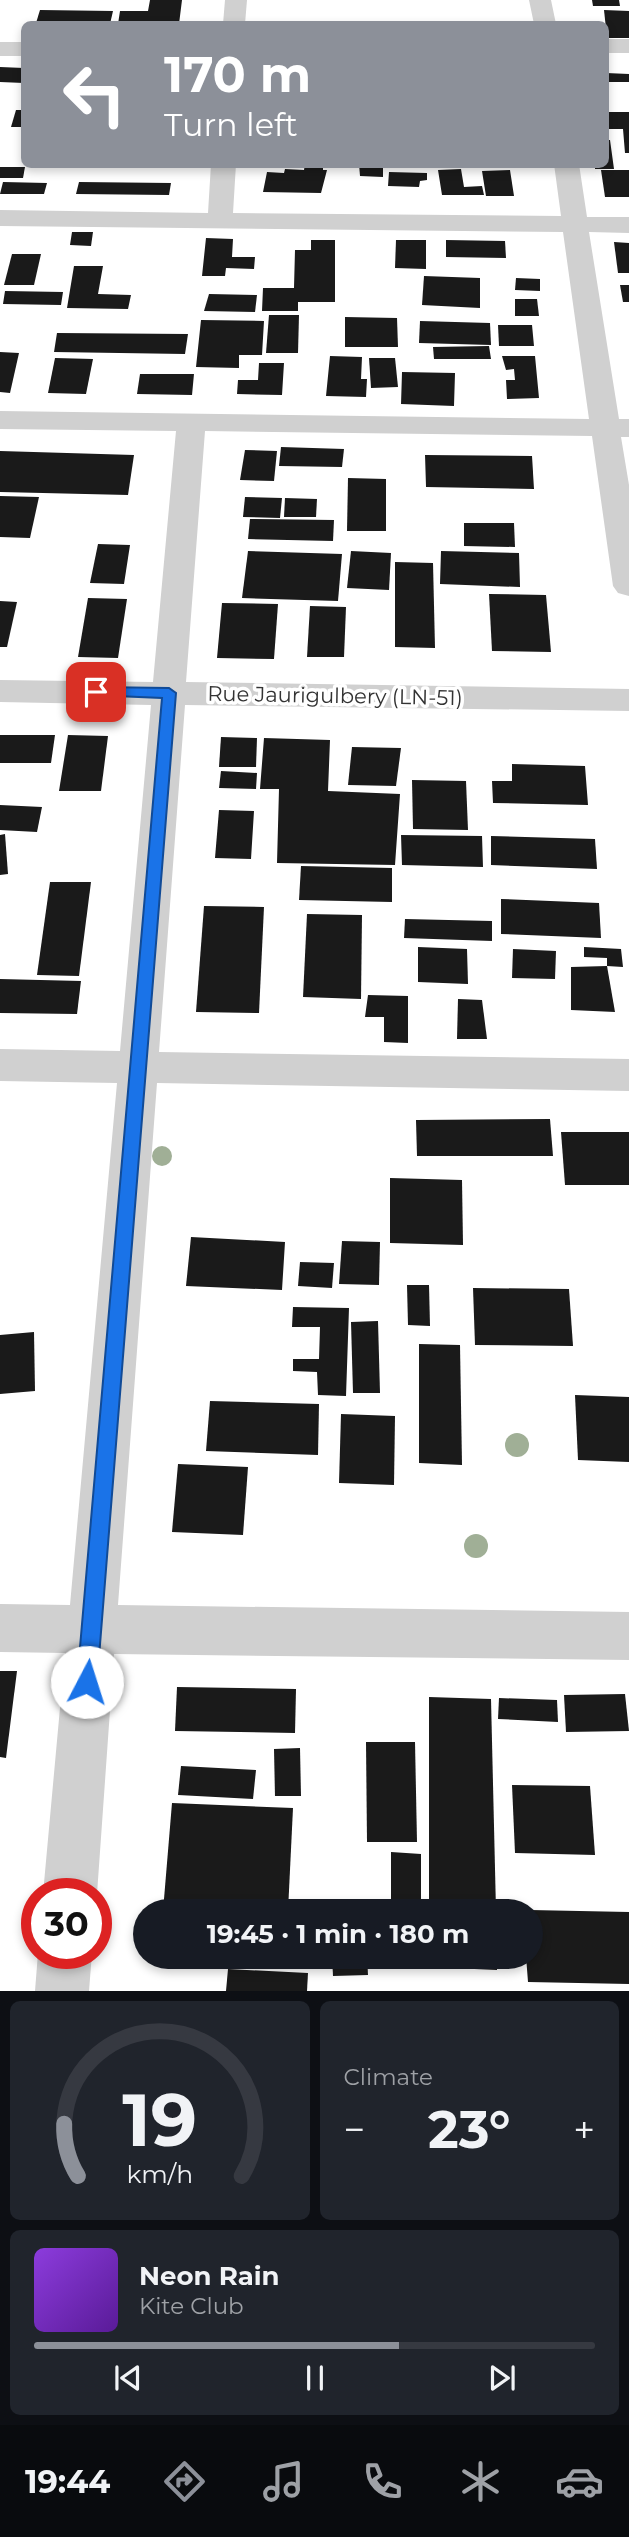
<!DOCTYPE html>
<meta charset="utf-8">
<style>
:root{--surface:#171b24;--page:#20242c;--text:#f1f3f6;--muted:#9ea1a6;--line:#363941;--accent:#8c9099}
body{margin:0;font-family:Montserrat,sans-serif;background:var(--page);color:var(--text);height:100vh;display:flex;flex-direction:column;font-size:26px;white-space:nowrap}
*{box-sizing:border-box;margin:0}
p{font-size:23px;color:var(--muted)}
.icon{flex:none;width:38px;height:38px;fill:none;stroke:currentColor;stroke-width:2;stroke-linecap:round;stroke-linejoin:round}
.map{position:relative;height:1991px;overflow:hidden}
.side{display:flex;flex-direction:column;gap:10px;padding:10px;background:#0d0f14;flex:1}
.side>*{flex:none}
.guide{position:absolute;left:21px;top:21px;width:588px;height:147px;border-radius:10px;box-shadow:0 4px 10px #0003;background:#8c9099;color:#fff;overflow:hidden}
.speed{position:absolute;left:21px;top:1878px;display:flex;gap:14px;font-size:35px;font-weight:700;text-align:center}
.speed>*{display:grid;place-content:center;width:91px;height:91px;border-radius:50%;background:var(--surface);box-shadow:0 4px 10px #0003;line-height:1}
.speed .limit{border:10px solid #d22;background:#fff;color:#111}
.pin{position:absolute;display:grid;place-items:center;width:60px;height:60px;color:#fff;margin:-30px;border-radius:14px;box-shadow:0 4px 10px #0006}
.me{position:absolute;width:77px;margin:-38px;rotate:5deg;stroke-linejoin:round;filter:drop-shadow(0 0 5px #0008)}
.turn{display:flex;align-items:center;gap:24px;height:147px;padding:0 28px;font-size:32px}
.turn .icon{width:91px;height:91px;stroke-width:2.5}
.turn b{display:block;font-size:49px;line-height:60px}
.big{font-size:52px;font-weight:700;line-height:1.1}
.side .card{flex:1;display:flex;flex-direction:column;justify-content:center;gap:10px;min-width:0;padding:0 24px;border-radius:10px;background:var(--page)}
.side .dial{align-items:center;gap:0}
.dial svg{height:182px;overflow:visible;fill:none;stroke:var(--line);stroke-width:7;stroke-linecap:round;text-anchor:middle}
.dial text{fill:var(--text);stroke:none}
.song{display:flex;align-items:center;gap:21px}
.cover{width:84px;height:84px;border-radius:10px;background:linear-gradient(135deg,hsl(270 70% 55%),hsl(270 70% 35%))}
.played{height:7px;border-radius:4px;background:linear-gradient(90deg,var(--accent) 65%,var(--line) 65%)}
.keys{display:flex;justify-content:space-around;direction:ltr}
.heat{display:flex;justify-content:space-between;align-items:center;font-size:38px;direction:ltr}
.side .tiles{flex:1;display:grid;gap:10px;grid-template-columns:1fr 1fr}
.card:last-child{grid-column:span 2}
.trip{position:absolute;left:133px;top:1899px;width:410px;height:70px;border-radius:35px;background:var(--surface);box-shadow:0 4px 10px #0003;font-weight:700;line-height:70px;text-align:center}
.dock{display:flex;height:112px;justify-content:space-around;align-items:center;background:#090b0e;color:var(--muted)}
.dock .icon{width:49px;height:49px}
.dock .on{color:var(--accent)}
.dock b{font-size:32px;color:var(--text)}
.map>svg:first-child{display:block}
.building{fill:#1a1a1a}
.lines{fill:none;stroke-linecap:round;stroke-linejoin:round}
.minor{fill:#d0d0d0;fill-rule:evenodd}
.tree{fill:#a0af96}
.route{fill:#1a73e8;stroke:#114b97;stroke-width:2}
.labels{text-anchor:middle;stroke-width:7;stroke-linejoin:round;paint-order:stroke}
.street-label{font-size:21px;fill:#333;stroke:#fff}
</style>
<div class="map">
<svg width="629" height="1991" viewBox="0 0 629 1991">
<rect width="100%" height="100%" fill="#fff"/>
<g class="building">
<path d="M150 0H182L179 24H118L120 11H148Z"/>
<path d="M592 0H619L620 6H593Z"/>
<path d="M40 10 113 11 110 24 36 23Z"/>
<path d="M604 10 629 11V38H607Z"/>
<path d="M0 67 24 68V83L0 82Z"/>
<path d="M606 73 629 74V82H606Z"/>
<path d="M16 110H24V127H11Z"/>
<path d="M606 112H629V153H625L623 129H606Z"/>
<path d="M606 140H610L614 169H595V164H606Z"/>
<path d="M305 164H323V170H327L321 193 263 192 267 172 284 173 285 169 304 170Z"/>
<path d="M359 164H383V177L360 176Z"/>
<path d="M0 167H25L23 178H0Z"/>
<path d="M461 169 464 187 482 186 484 195H442L438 170Z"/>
<path d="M510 170 514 196H486L482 171Z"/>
<path d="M601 170H629V197H605Z"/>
<path d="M389 172 427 173V180L420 181 419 187 388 186Z"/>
<path d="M3 182 47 183 44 194H0Z"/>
<path d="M79 182 171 183 169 195 76 194Z"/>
<path d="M72 232H93L91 246 70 245Z"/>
<path d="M206 238 233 239 232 257H255L254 269 226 268 225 276H202Z"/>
<path d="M311 240H335V302H298V311H262L263 288H294L295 250H311Z"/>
<path d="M396 240H426V269L395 268Z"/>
<path d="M446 240 505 241 506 258 446 257Z"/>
<path d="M614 242 629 243V273H618Z"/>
<path d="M12 254H41L34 285H4Z"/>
<path d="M74 266H103L98 294 131 295 128 309 67 308Z"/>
<path d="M424 276 480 278V308L422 305Z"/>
<path d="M516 278 540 279V291L515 290Z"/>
<path d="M620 285H629V302H623Z"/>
<path d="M5 291 63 292 61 305 3 304Z"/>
<path d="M209 294 257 295 255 312 204 311Z"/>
<path d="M515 299H537L539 316H515Z"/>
<path d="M269 315H299L298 353H266Z"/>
<path d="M345 317 397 318 398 347H345Z"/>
<path d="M201 320 264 321 262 355H239V368L196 367Z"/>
<path d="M420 321 490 323 491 345 419 343Z"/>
<path d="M498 325H532L534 346H499Z"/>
<path d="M57 333 188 334 185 354 54 352Z"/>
<path d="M489 346 491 359H434L433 347Z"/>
<path d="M0 352 19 353 10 393 0 392Z"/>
<path d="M330 356 362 357 361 379H367L366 397 326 396Z"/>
<path d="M502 356H535L539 398 507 399 506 380H515L514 369 506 370Z"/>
<path d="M55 358 93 359 86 394 48 393Z"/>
<path d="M369 358H395L398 387 371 388Z"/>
<path d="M259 363H284L282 395 237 394 238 380H258Z"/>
<path d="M402 372 455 373 454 406 401 404Z"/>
<path d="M140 374H194L192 395 137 394Z"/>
<path d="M281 447 344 449 342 467 279 466Z"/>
<path d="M245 450 277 451 274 481 240 480Z"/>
<path d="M0 451 134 455 128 495 0 492Z"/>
<path d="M425 455 532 456 534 489 426 487Z"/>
<path d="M348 478 386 479V531H347Z"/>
<path d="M0 496 39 497 30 538 0 537Z"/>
<path d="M245 497 282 498 280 518 243 517Z"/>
<path d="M285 498 317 499 316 517H284Z"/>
<path d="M250 519 334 520 333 541 248 539Z"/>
<path d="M464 523H514L515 547 464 546Z"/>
<path d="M98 544 130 545 124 584 90 583Z"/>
<path d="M248 551 342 554 338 601 242 598Z"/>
<path d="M351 551 391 553 389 590 347 588Z"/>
<path d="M441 551 519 553 520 587 440 584Z"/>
<path d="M395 562 433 563 435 648 395 647Z"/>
<path d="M489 594 546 595 551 652 492 651Z"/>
<path d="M88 598 127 599 118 658 78 657Z"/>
<path d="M0 601 17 602 7 647H0Z"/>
<path d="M222 603 278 604 274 659 217 658Z"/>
<path d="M310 606 346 607 344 657H307Z"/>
<path d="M0 735H55L51 763H0Z"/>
<path d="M68 735 108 736 101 791H59Z"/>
<path d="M221 737 257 738 256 767H219Z"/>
<path d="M264 738 330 740 328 791 400 794 395 865 277 863 279 789H260Z"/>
<path d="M352 747 401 748 396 786 348 785Z"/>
<path d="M512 764 585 766 588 805 493 803 492 781H512Z"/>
<path d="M221 771 257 773 256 789 219 788Z"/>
<path d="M412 780 466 781 468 830 413 829Z"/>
<path d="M0 805 42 807 37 832 0 830Z"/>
<path d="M219 810 254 811 251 859 215 858Z"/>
<path d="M5 834 8 874 0 875V835Z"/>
<path d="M401 835 482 836 483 867 402 865Z"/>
<path d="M491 836 595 839 597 869 491 865Z"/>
<path d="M301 866 392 868V902L299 900Z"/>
<path d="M50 882H91L79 976 37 975Z"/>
<path d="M501 899 599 903 601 938 501 934Z"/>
<path d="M204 906 264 907 259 1013 196 1012Z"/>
<path d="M307 914 362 915 361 999 303 997Z"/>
<path d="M405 919 492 921V941L404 938Z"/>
<path d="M418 947 467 949 468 984 418 982Z"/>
<path d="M584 947 621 949 623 967 607 966V958L584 957Z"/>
<path d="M513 949 556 951 555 979 512 978Z"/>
<path d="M607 966 615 1012 571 1010V967Z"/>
<path d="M0 979 81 981 77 1014 0 1013Z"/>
<path d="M368 995 408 996V1043L384 1042V1017H365Z"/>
<path d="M458 999 482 1000 487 1039H457Z"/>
<path d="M550 1119 553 1156H417L416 1120Z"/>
<path d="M561 1132H629V1185H565Z"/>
<path d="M390 1178 462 1180 463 1245 390 1243Z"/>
<path d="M191 1237 285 1242 282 1290 186 1286Z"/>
<path d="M342 1241 380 1242 379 1285 339 1284Z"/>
<path d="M300 1262 334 1263 332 1288 298 1286Z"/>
<path d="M407 1285H429L430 1326 408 1325Z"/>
<path d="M473 1288 569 1289 573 1346 475 1345Z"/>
<path d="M293 1307 349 1308 346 1396 318 1395 317 1372 293 1371V1359H319L320 1327H292Z"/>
<path d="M378 1321 380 1393H353L351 1322Z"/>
<path d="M34 1332 35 1391 0 1394V1335Z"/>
<path d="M419 1344 460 1345 462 1465 419 1463Z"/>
<path d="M575 1395 629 1397V1462L578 1460Z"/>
<path d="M210 1401 319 1404 318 1455 206 1451Z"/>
<path d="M341 1414 395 1416 394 1485 339 1483Z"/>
<path d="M178 1464 248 1467 243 1535 172 1532Z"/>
<path d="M0 1671H17L6 1758 0 1757Z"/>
<path d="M177 1687 296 1689 295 1733 175 1731Z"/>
<path d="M625 1694 629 1731 566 1732 564 1695Z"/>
<path d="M429 1697 491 1699 496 1911H429Z"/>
<path d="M499 1698 557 1700 558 1722 498 1719Z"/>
<path d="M366 1742H415L417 1842H367Z"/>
<path d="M300 1748 301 1796H275L274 1749Z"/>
<path d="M181 1766 256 1770 253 1799 178 1795Z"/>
<path d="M512 1785 590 1786 595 1855 515 1853Z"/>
<path d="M172 1803 293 1808 288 1911H163Z"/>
<path d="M391 1852 421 1854V1911H391Z"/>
<path d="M530 1910 629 1912V1984L528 1982 526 1956H530Z"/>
<path d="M332 1956H367L368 1975 333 1976Z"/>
<path d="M429 1956H497V1970L429 1967Z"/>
<path d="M228 1969 308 1973 307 1991H226Z"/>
</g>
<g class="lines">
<g class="minor">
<path d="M225 0H247L245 24H223Z"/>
<path d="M529 0H551L556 24H534Z"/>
<rect x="606" y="39" width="23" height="14"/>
<rect x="0" y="42" width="24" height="14"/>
<path d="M211 164H236L233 213 561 216 554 164H579L587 217H629V233L589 232 619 419H629V437H621L629 485V596L618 593 613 586 592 436 205 431 186 682 629 689V711L185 705 159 1052 629 1059V1091L157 1083 118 1605 629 1612V1660L114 1654 97 1894H43L65 1653 0 1652V1604L70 1605 117 1083 0 1081V1049L120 1051 151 705 0 702V680L153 682 176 431 0 429V411L589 419 563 232 0 226V210L208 213Z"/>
<path d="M38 1953H92L89 1991H35Z"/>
</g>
</g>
<g class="tree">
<circle cx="162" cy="1156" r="10"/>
<circle cx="517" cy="1445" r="12"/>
<circle cx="476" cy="1546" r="12"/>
</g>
<path class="route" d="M96 687 169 688 176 693 97 1682 94 1690 87 1693 80 1690 77 1682 162 698 92 695 89 692Z"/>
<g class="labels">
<g class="street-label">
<text transform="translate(335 696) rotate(1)" y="7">Rue Jaurigulbery (LN-51)</text>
</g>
</g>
</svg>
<div class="speed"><div class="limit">30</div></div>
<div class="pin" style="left:96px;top:692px;background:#d93025"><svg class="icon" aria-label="arrive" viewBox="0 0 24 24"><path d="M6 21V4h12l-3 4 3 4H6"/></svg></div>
<svg class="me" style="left:87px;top:1682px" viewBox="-20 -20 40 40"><circle r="19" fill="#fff"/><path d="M0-13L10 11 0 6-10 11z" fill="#1a73e8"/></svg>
<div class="trip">19:45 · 1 min · 180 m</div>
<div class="guide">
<div class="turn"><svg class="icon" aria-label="left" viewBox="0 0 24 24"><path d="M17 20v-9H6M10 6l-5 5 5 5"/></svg><div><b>170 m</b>Turn left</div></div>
</div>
</div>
<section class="side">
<div class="tiles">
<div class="card dial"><svg viewBox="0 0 100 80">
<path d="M14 69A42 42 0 1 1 86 69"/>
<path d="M14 69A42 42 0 0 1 8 46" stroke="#8c9099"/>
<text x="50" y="56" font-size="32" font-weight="700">19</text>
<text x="50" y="72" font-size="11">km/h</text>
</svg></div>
<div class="card"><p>Climate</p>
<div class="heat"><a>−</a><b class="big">23°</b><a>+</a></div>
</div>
<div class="card">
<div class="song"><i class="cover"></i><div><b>Neon Rain</b><p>Kite Club</p></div></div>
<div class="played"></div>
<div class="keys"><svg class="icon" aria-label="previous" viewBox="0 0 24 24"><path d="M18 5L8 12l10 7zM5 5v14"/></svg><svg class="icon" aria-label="pause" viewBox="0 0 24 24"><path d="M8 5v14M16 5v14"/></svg><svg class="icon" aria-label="next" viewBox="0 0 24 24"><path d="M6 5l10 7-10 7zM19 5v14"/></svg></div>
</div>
</div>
</section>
<nav class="dock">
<b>19:44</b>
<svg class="icon on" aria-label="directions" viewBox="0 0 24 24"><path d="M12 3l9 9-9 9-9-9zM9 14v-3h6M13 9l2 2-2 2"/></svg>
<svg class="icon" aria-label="music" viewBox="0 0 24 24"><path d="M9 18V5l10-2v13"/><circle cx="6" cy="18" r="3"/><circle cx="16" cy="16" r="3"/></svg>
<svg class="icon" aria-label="phone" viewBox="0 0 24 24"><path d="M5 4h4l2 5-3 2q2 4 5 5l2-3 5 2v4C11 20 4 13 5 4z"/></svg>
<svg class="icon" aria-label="climate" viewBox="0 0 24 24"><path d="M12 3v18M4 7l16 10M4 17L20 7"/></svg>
<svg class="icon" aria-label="car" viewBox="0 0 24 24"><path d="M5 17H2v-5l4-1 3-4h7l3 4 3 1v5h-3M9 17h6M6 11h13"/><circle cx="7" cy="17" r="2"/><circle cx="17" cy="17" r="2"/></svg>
</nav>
